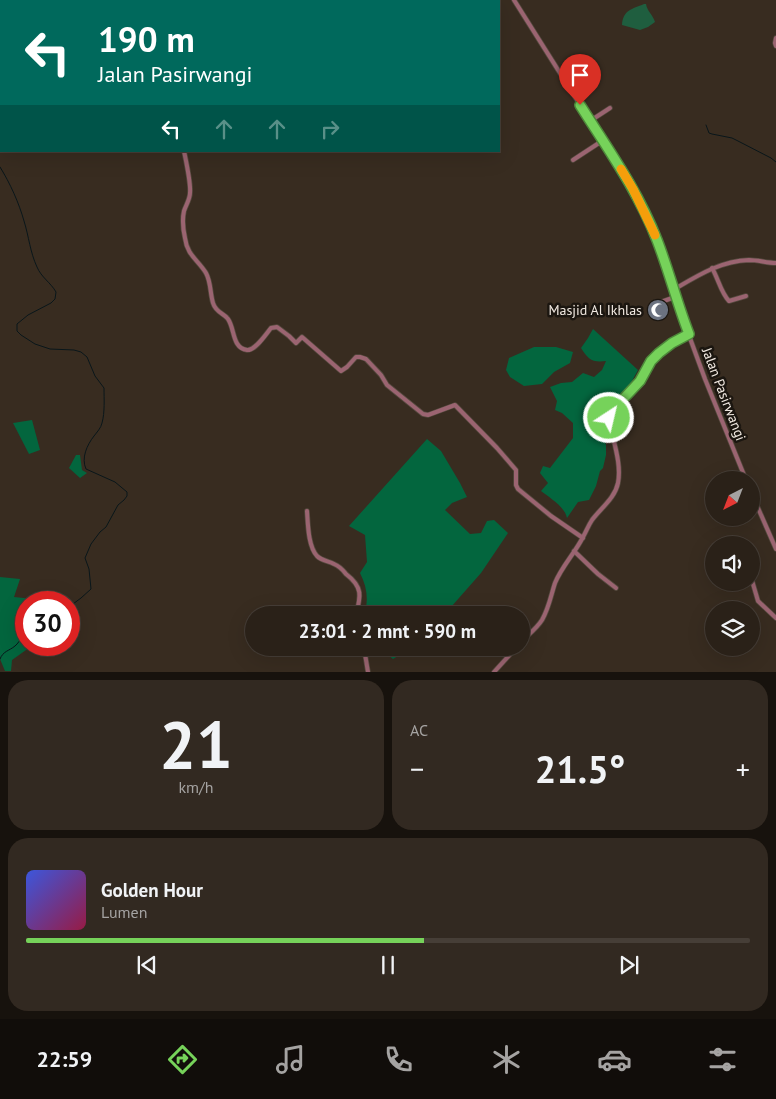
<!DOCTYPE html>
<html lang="id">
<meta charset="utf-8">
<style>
:root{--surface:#2a2118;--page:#322921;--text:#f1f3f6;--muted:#a5a3a2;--line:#463e37;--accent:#76d25a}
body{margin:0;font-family:"PT Sans",sans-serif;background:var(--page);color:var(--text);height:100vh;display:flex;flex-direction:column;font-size:19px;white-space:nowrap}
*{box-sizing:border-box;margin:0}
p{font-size:16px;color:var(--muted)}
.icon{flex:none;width:28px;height:28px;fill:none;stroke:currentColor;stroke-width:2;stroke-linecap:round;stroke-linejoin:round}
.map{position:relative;height:672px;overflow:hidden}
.panel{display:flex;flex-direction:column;gap:8px;padding:8px;background:#17120d;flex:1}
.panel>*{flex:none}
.hud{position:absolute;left:0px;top:0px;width:500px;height:152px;box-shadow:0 5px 20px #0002,0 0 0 1px var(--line);background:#00695c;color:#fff;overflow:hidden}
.needle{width:32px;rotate:222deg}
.buttons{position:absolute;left:705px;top:471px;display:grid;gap:10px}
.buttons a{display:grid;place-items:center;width:55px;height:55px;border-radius:50%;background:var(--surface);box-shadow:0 5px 20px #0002,0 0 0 1px var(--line);font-size:25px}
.speed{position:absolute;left:15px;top:591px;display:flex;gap:10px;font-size:25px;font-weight:700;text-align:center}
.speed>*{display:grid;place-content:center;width:65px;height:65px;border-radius:50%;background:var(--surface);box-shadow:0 5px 20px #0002,0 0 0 1px var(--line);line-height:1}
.speed .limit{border:8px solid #d22;background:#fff;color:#111}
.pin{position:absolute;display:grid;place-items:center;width:42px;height:42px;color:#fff;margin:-51px -21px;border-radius:50% 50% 50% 0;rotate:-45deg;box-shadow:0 0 5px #0007}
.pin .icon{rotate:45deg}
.me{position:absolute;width:55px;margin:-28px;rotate:35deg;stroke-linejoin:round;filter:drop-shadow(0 0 4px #0008)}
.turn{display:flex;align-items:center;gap:18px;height:105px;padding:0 15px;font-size:22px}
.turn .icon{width:65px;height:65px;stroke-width:2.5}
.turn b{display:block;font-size:35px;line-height:42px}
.lanes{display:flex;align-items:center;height:48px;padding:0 15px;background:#0003;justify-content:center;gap:25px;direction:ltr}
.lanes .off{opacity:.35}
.big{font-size:38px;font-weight:700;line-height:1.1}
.panel .widget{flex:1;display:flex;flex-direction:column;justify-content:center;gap:8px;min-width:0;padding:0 18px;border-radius:20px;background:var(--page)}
.panel .dial{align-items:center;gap:0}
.dial b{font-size:65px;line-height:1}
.song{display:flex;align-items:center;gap:15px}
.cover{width:60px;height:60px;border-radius:8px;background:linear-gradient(135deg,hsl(230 70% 55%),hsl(340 70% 35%))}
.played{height:5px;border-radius:2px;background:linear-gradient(90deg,var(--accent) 55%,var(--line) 55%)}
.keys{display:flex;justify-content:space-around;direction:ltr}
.heat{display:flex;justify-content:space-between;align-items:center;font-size:28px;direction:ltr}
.panel .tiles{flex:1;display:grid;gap:8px;grid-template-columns:1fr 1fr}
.widget:last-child{grid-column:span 2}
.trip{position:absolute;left:245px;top:606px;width:285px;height:50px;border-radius:25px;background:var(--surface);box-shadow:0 5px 20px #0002,0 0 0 1px var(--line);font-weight:700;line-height:50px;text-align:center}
.menu{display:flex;height:80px;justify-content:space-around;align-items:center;background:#110d0a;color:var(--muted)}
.menu .icon{width:35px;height:35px}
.menu .current{color:var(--accent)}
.menu b{font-size:22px;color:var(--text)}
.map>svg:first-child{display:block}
.green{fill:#1f5e3f}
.forest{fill:#03663e}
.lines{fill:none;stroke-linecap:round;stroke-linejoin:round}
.stream{stroke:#09161a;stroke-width:1}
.minor-casing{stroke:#564a3f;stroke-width:5.5}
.minor{stroke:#9b6471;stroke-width:4}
.route-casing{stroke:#4d883a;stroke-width:12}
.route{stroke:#76d25a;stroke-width:9}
.slow{stroke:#f59e0b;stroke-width:9}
.labels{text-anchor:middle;stroke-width:5;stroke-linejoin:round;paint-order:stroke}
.poi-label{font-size:14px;fill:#f2eae2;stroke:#1b1610;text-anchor:end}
.street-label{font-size:14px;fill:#f2eae2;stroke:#1b1610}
</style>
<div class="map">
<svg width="776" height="672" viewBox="0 0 776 672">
<rect width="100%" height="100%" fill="#382c20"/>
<path class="green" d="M644 4H646C647 11 653 15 655 22L648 27 640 30 622 25C623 10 632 9 644 4Z"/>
<g class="forest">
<path d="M593 329 638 370 626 392 616 400 605 405 597 415 606 445V455L603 468 600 471 596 486 589 500 578 502 567 518C565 507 550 498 541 491L548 483 540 473 543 466 550 468 573 438V423L562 413 555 410 557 401 550 387 561 383 572 382 583 373 594 377 602 370 606 361C592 363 588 359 581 348L588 338Z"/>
<path d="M534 347H556L573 352 570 363 554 372 542 384 524 386 510 377 506 370 509 358Z"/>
<path d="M32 420 40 450 29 454 13 423Z"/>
<path d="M427 439 441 451 460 483 467 497 452 503 445 510 470 534 481 533 487 521 494 520 508 533 481 573 444 615H364C369 600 367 587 360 573L367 562 365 535 349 526Z"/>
<path d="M76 455H80L82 470 87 473 80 478 69 468Z"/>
<path d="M0 577 20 579 14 597 64 602H26V645H33L12 660 11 671H5L0 659Z"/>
<path d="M379 648H411L393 659Z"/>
</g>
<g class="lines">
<g class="stream">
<path d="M706 125 709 133 712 134 732 138 738 141 771 158 776 162"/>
<path d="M0 167C10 183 19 203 24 221 29 237 30 252 37 267 41 277 51 283 56 292L55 299 51 303 28 315 17 324V331L21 335 35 344 50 349 74 350 81 352 87 357 95 376 104 388C104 399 105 412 102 423 101 428 97 432 94 436 87 445 81 458 86 469L115 482 127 492V496L124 500 118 505 106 527 100 532 91 544 85 558 89 569 91 589 81 598 69 607"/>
<path d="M0 659C3 651 9 651 15 646 21 641 24 632 26 624"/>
</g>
<g class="minor-casing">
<g id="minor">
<path d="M177 0 178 1"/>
<path d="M514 0 633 189 657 240 680 311 705 379 746 480"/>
<path d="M166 1 169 0"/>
<path d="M776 38 775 43 776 46"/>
<path d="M590 121 610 108"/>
<path d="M184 151C186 161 191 183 190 193 190 199 186 205 184 211 182 220 183 229 185 238 187 255 198 260 206 273 211 282 210 293 213 303 216 313 224 313 228 319 235 329 232 348 247 350 255 351 266 334 271 328L277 327 289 336 296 343 302 337 341 371 347 367 356 357H360L366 359 381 375 387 385 423 414 428 415 455 405 497 448 516 470V485L518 489 551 516 583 538"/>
<path d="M573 160 602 141"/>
<path d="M712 268C718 278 721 293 729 301L746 296"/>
<path d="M673 290C697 276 720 261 749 260 758 260 767 263 776 263"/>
<path d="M661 302 675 297"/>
<path d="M751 492 776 549"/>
<path d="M307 511C308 524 308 546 317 556 322 561 329 561 334 564 339 566 343 570 346 574 363 587 361 596 356 615"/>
<path d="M574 551 598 574 616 588"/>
<path d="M751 577 758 601 776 618"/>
<path d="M521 642C528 635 537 628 542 620 549 608 551 595 555 583 562 566 575 553 583 537 586 532 588 526 592 520 601 508 615 498 618 483 622 462 612 439 609 418L611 411 640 381 651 361 659 353 672 343 689 334"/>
<path d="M364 648 368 672"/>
<path d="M494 672 516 648"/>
</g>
</g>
<use href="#minor" class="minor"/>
</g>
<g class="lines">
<g class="route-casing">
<path id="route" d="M580 105C608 149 638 191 657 240 669 271 677 303 689 334L672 343 659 353 651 361 640 381 611 412 609 418"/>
</g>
<use href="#route" class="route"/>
<path class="slow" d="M621 169 633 189 655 235"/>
</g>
<defs>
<g id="mosque-disc" transform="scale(1.125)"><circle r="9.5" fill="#6b7280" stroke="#1b1610"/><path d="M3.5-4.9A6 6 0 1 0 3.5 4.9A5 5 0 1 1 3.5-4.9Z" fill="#fff"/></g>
</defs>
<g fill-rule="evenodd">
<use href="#mosque-disc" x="658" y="310"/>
</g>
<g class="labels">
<g class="poi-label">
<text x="642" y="315">Masjid Al Ikhlas</text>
</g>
<g class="street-label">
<text transform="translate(724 394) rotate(69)" y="5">Jalan Pasirwangi</text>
</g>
</g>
</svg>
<div class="buttons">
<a><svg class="needle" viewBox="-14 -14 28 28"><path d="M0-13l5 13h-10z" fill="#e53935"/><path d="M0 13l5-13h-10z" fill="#a5a3a2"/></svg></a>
<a><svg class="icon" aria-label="sound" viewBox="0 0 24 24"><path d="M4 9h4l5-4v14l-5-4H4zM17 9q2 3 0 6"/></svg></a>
<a><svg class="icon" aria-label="layers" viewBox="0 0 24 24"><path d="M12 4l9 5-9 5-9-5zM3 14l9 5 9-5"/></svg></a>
</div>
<div class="speed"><div class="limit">30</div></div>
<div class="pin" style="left:580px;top:105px;background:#d93025"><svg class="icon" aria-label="arrive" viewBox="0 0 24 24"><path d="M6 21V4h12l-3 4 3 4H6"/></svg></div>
<svg class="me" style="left:609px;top:418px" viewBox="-20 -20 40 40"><circle r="17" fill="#76d25a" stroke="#fff" stroke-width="3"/><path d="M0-11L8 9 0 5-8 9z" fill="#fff"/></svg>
<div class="trip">23:01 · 2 mnt · 590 m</div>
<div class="hud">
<div class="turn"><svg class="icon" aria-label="left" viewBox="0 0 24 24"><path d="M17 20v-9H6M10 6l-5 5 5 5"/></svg><div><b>190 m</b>Jalan Pasirwangi</div></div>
<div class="lanes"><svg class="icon" aria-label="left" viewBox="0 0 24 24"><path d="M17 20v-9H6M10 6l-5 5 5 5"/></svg><svg class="icon off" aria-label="ahead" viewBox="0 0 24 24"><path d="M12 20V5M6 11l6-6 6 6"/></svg><svg class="icon off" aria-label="ahead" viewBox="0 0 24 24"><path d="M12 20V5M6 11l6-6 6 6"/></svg><svg class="icon off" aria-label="right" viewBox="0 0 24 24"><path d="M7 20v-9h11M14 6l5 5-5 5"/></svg></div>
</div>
</div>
<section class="panel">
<div class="tiles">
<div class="widget dial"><b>21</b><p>km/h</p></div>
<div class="widget"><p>AC</p>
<div class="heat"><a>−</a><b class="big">21.5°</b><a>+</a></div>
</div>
<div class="widget">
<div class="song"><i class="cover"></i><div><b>Golden Hour</b><p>Lumen</p></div></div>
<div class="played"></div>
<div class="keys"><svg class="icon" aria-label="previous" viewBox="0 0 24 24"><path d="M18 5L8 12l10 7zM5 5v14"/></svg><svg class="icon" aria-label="pause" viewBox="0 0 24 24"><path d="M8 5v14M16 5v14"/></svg><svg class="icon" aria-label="next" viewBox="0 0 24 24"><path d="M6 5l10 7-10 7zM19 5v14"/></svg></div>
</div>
</div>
</section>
<nav class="menu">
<b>22:59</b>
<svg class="icon current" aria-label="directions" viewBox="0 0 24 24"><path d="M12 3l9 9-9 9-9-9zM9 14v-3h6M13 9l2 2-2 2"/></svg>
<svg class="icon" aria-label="music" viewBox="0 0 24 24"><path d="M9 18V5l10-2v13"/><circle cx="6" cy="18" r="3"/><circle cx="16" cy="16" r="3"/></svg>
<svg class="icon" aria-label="phone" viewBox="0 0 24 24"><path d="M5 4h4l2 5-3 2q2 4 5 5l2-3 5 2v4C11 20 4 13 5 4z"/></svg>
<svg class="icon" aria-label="climate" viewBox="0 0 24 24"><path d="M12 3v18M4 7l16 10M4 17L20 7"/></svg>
<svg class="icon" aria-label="car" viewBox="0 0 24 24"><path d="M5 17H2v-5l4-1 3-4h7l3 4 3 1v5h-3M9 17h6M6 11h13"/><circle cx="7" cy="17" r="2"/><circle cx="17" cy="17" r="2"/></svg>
<svg class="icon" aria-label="filters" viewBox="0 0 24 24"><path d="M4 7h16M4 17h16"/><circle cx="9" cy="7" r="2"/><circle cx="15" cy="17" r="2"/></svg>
</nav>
